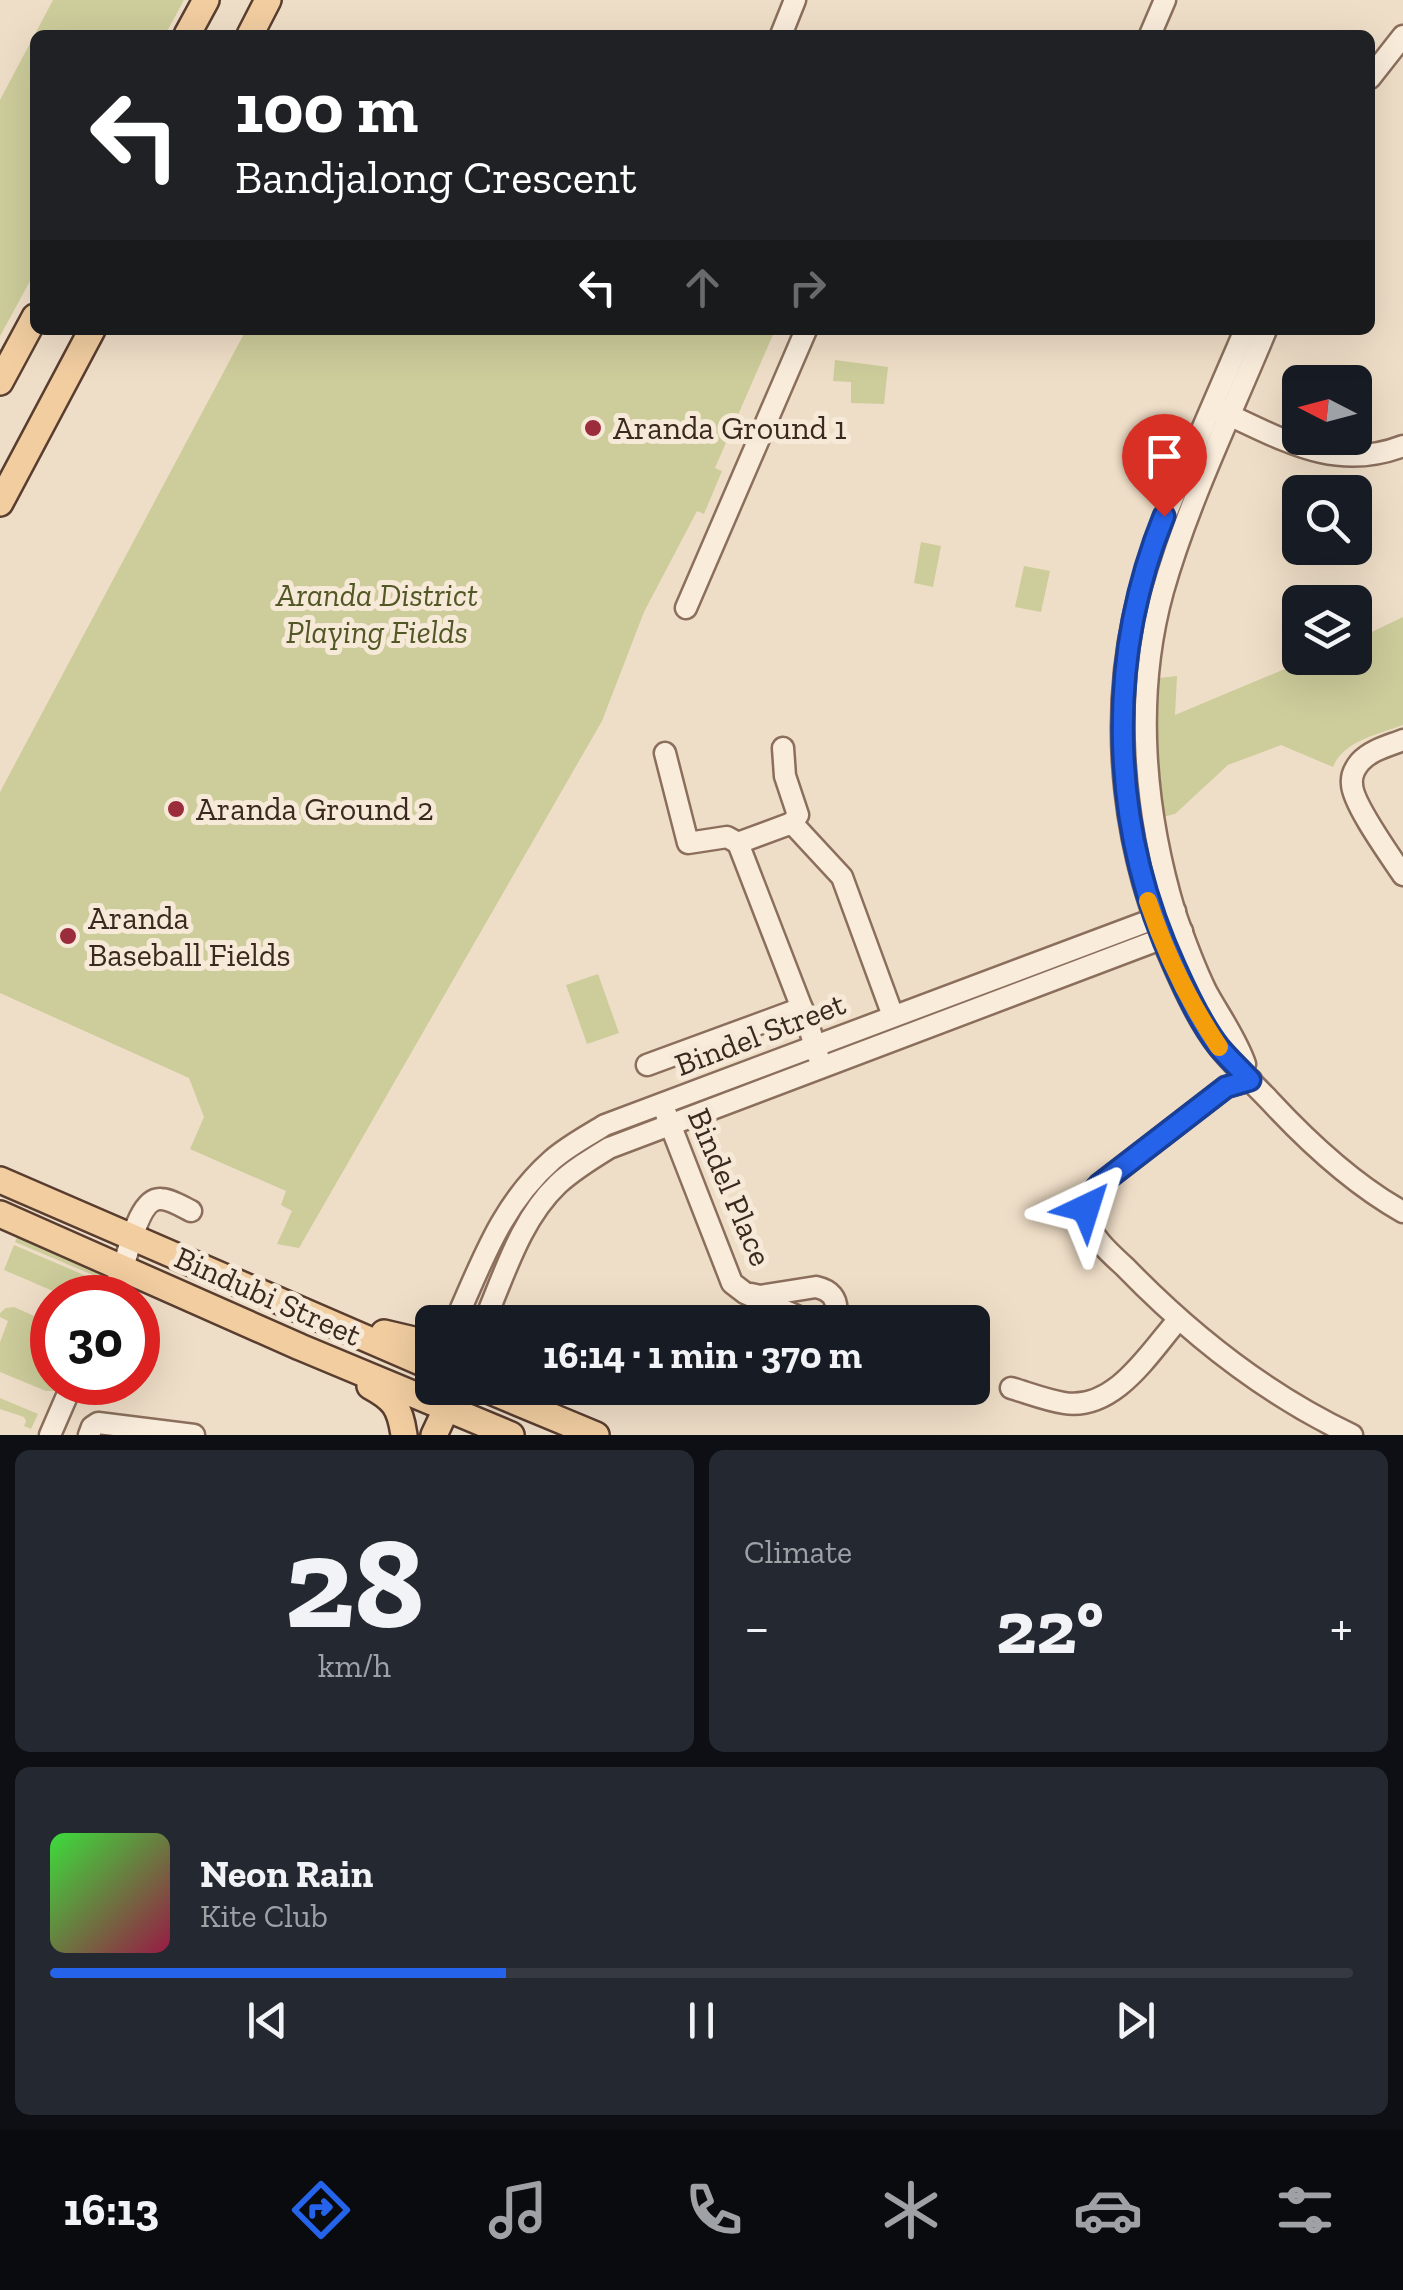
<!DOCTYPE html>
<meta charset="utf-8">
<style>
:root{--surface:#171b24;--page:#242831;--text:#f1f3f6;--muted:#9ea1a6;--line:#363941;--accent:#2563eb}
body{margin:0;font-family:"Zilla Slab",serif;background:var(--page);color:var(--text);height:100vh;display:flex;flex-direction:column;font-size:38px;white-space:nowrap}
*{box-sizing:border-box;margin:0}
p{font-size:32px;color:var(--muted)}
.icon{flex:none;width:55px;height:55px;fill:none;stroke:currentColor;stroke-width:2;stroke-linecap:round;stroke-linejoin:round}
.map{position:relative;height:1435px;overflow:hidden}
.drawer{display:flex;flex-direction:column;gap:15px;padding:15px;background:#0d0f14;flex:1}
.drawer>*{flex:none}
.banner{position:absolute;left:30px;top:30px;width:1345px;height:305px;border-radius:15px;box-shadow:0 10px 40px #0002;background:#202124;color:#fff;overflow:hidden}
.needle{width:65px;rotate:276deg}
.fabs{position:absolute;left:1282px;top:365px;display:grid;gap:20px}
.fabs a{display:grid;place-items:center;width:90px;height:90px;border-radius:15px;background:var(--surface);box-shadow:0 10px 40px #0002;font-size:50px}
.speed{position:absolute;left:30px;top:1275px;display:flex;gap:20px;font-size:50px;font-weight:700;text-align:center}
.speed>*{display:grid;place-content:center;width:130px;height:130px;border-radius:50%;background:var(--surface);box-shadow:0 10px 40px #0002;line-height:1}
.speed .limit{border:15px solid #d22;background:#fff;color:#111}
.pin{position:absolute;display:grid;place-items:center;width:85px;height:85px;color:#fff;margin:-102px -42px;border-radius:50% 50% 50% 0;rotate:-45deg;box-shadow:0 0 10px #0007}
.pin .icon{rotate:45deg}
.me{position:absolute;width:110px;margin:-55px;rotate:41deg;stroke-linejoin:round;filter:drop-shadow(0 0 8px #0008)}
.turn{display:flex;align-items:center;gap:35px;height:210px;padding:0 40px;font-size:45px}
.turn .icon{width:130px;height:130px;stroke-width:2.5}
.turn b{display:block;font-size:70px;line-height:85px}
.lanes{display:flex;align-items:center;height:95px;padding:0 40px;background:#0003;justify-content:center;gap:50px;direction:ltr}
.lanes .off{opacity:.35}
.big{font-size:75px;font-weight:700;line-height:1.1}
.drawer .card{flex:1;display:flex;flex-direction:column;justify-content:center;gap:15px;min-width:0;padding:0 35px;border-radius:15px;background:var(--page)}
.drawer .dial{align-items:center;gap:0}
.dial b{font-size:130px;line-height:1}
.song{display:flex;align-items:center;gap:30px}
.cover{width:120px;height:120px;border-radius:15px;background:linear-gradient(135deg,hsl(120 70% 55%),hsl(340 70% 35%))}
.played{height:10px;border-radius:5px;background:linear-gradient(90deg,var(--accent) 35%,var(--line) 35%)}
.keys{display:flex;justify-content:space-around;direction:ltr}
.heat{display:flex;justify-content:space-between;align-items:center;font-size:55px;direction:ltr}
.drawer .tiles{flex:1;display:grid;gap:15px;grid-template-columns:1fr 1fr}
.card:last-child{grid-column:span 2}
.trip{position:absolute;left:415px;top:1305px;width:575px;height:100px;border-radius:15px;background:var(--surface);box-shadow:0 10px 40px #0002;font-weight:700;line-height:100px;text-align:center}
.tabs{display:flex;height:160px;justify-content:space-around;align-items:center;background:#090b0e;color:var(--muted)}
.tabs .icon{width:70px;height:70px}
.tabs .on{color:var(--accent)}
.tabs b{font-size:45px;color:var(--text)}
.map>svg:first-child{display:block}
.green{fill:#cdcc9b}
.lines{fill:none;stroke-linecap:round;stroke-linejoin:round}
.minor-casing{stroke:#8b6f5c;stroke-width:25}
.major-casing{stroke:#593e30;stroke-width:30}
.minor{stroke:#f9ecdb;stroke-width:20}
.major{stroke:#f1cda0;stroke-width:25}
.route-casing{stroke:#184099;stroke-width:25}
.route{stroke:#2563eb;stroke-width:18}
.slow{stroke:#f59e0b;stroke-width:18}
.poi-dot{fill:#9a2c3b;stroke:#f6e9d7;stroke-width:4}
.labels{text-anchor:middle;stroke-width:10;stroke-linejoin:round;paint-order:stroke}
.poi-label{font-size:32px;fill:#3b2920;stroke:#f6e9d7;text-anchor:start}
.park-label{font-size:32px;font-style:italic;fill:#525726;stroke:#f6e9d7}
.street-label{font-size:32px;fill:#3b2920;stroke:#f6e9d7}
</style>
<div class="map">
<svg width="1403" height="1435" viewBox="0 0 1403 1435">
<rect width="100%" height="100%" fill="#efdec7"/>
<g class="green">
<path d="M53 0H184L165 35H35V272L0 336V100Z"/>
<path d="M246 330H775L715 468 722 471 704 514 697 511 644 612 602 721 299 1248 277 1244 292 1211 281 1205 286 1191 190 1149 204 1117 189 1078 0 993V792Z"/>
<path d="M835 360 888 367 884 404 851 403V382L833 381Z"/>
<path d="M921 542 941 546 933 587 914 583Z"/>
<path d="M1024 566 1050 571 1041 612 1015 607Z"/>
<path d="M1403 617V725C1379 734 1343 741 1333 767L1281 745 1228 765 1175 814 1158 818 1155 722 1159 678 1177 676 1175 715 1311 658H1355V640Z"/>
<path d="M598 974 619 1033 587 1044 566 985Z"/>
<path d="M19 1233 106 1273 107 1281 15 1242Z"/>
<path d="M14 1245 105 1284 100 1297H67L4 1270Z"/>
<path d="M14 1307 52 1324V1382L64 1383 57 1391H46L0 1372V1342L8 1321 0 1317V1313L6 1308Z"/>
<path d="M0 1398 38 1414 31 1429 24 1426 26 1421 24 1417 0 1409Z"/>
</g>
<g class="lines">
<g class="minor-casing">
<g id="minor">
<path d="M781 35 795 0"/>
<path d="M1150 35 1165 0"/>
<path d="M1370 78 1403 36"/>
<path d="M1245 330C1227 372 1209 413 1191 455 1169 506 1147 557 1135 611 1108 730 1124 857 1174 966 1186 993 1200 1023 1218 1046 1233 1065 1253 1083 1270 1101 1309 1143 1353 1184 1403 1212"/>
<path d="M1218 410C1281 438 1333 473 1403 446"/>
<path d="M686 608 806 330"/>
<path d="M1403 740C1388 746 1371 750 1360 762 1355 768 1351 776 1352 784 1352 803 1391 857 1403 875"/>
<path d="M783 748 785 776 798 815 792 823"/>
<path d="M665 753 688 843 727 837 738 843"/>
<path d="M818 1056 808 1024 738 843 792 823 842 877 893 1016"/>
<path d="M1245 1064C1236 1038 1219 1015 1206 991 1194 966 1184 939 1175 913 1144 810 1134 696 1163 591 1188 503 1231 415 1266 330"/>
<path d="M647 1065 802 1008"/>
<path d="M1251 1080 1226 1087 1099 1185C1090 1194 1083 1206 1087 1219 1092 1238 1111 1254 1125 1267 1191 1335 1265 1394 1352 1435"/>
<path d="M665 1111 732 1283 745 1293 810 1322"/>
<path d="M751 1294 760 1296 816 1287C830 1290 838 1298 836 1313L826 1322"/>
<path d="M110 1298C114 1287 119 1278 123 1267 129 1251 139 1197 161 1199 170 1199 183 1207 191 1211"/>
<path d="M455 1322C482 1262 501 1205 552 1160 568 1146 587 1136 605 1125L1175 911"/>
<path d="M484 1322C504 1276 520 1220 558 1184 573 1170 591 1159 609 1148L1182 931"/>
<path d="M1011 1388C1028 1393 1046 1400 1064 1403 1115 1411 1149 1353 1178 1320"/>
<path d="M50 1435 73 1382"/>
<path d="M89 1435 92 1427 98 1423 194 1435"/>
</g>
</g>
<g class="major-casing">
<g id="major">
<path d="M187 35 206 0"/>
<path d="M250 35 268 0"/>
<path d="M0 382 35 317"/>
<path d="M0 503 92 330"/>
<path d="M0 1180 432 1367"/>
<path d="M0 1214 300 1347 511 1435"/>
<path d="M384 1333 418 1341 432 1338"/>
<path d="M370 1386C394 1399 400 1407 404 1435"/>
<path d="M483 1388 596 1435"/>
<path d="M434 1435 456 1388"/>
</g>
</g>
<use href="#minor" class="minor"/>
<use href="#major" class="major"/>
</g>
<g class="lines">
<g class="route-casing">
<path id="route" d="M1086 1208 1090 1195 1099 1185 1226 1087 1250 1080C1240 1069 1229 1059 1219 1047 1201 1024 1187 994 1175 967 1110 826 1105 661 1164 516"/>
</g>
<use href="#route" class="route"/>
<path class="slow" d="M1148 901C1165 952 1189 1002 1219 1047"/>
</g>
<g class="poi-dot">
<circle cx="593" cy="428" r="10"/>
<circle cx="176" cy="809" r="10"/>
<circle cx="68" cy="936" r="10"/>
</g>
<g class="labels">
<g class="poi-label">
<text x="613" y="439">Aranda Ground 1</text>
<text x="196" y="820">Aranda Ground 2</text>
<text x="88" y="929">Aranda<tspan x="88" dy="37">Baseball Fields</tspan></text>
</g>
<g class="park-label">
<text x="377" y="606">Aranda District<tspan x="377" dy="37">Playing Fields</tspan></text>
</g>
<g class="street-label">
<text transform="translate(760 1034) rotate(-21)" y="11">Bindel Street</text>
<text transform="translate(730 1187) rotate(67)" y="11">Bindel Place</text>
<text transform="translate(268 1296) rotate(24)" y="11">Bindubi Street</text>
</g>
</g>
</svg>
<div class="fabs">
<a><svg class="needle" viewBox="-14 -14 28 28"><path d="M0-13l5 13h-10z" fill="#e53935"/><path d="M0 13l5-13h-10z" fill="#9ea1a6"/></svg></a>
<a><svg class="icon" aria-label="search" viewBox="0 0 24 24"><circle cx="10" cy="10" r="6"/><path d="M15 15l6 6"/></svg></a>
<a><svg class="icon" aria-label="layers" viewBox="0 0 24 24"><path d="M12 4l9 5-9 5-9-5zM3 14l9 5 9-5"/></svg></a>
</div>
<div class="speed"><div class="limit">30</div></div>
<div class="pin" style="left:1164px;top:516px;background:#d93025"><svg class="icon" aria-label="arrive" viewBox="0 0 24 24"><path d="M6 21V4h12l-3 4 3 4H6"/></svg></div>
<svg class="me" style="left:1086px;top:1208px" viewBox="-20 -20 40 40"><path d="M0-17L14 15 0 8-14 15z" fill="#2563eb" stroke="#fff" stroke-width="4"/></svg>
<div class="trip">16:14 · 1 min · 370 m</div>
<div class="banner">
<div class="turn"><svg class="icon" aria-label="left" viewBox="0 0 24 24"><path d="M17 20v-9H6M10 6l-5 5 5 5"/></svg><div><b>100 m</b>Bandjalong Crescent</div></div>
<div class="lanes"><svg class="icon" aria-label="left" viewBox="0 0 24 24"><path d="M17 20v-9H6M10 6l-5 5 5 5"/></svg><svg class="icon off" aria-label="ahead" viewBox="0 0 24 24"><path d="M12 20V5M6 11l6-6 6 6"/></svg><svg class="icon off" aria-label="right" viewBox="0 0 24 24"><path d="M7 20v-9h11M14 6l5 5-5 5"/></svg></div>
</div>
</div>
<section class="drawer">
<div class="tiles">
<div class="card dial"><b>28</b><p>km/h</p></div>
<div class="card"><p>Climate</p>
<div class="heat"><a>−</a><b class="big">22°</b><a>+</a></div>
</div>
<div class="card">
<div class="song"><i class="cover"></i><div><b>Neon Rain</b><p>Kite Club</p></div></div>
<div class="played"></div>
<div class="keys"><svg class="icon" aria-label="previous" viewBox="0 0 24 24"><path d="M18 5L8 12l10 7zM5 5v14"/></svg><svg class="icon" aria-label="pause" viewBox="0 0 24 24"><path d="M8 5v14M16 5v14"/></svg><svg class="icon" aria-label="next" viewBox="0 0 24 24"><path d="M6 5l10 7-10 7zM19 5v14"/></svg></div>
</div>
</div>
</section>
<nav class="tabs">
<b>16:13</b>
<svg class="icon on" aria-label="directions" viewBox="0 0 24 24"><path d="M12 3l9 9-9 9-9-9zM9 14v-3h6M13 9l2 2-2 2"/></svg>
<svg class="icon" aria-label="music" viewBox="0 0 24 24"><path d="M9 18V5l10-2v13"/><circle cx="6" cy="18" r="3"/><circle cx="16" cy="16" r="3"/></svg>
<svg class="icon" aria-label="phone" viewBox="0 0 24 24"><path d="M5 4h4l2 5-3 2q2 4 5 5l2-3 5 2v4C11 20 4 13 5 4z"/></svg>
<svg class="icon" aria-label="climate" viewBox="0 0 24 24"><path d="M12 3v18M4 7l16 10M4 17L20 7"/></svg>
<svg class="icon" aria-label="car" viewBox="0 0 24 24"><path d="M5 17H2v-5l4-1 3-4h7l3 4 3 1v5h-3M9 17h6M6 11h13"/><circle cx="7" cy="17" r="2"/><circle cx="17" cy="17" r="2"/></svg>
<svg class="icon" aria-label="filters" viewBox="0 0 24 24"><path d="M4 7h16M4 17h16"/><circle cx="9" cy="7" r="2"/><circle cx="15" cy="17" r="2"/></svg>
</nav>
